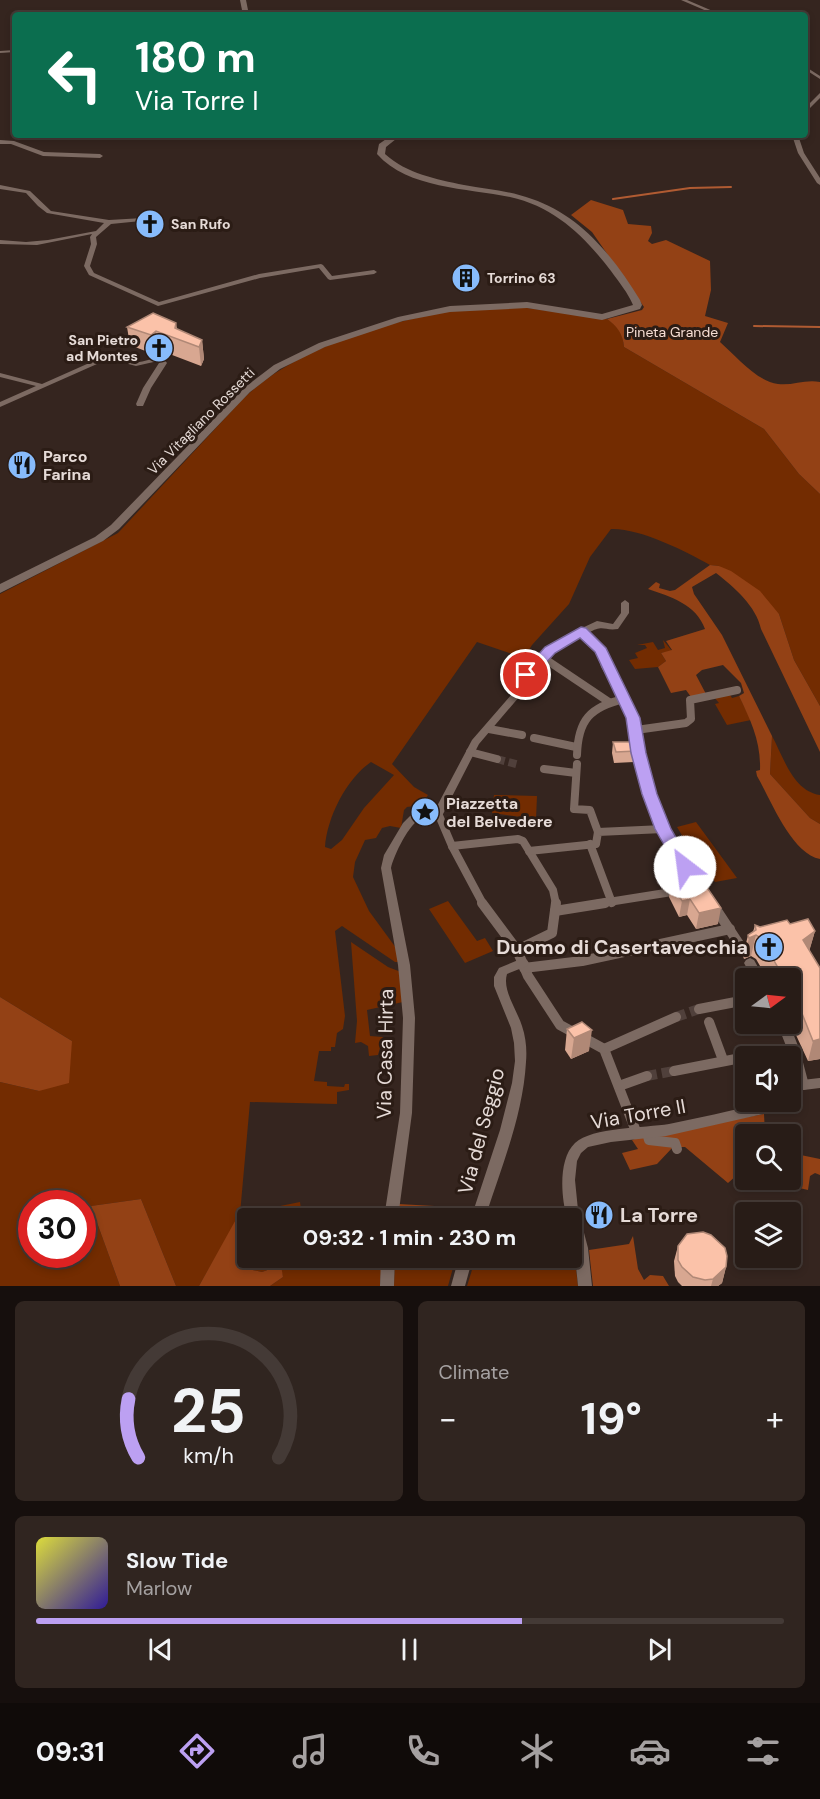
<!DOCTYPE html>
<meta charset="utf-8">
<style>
:root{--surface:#281c17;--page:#302520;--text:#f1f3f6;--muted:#a5a1a1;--line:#443a36;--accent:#bca0f2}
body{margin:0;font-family:"DM Sans",sans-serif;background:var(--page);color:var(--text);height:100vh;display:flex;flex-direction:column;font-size:22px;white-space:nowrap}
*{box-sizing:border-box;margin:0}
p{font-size:20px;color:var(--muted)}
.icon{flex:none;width:33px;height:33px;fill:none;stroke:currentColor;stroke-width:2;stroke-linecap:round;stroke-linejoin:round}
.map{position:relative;height:1286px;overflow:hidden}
.details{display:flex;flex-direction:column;gap:15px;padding:15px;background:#160f0d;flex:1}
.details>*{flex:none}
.guide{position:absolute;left:12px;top:12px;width:796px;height:126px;border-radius:6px;box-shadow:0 3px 9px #0003,0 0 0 2px var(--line);background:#0b6e4f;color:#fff;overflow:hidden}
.needle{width:39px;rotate:75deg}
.fabs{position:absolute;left:735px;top:968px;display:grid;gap:12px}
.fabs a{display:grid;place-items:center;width:66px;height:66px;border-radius:6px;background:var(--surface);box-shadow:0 3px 9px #0003,0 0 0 2px var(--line);font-size:30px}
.speed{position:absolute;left:18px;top:1190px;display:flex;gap:12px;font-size:30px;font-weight:700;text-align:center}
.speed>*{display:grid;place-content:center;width:78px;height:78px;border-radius:50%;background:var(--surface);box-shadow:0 3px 9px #0003,0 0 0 2px var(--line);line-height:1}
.speed .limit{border:9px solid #d22;background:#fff;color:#111}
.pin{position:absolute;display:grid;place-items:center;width:51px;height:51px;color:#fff;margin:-26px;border:3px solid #fff;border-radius:50%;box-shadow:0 2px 6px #0007}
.me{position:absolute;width:66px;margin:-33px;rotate:330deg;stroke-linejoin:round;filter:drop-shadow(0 0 4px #0008)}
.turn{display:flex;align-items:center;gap:21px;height:126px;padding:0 24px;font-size:27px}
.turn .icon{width:78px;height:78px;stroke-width:2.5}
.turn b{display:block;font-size:42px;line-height:51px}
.big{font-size:45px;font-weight:700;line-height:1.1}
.details .tile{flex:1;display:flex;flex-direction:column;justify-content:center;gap:9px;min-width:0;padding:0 21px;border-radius:9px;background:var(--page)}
.details .dial{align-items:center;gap:0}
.dial svg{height:156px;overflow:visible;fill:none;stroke:var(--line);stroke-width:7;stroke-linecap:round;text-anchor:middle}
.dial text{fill:var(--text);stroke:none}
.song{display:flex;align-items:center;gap:18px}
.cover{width:72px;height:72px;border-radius:9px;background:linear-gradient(135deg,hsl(60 70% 55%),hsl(250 70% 35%))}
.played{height:6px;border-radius:3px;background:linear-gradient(90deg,var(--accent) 65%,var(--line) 65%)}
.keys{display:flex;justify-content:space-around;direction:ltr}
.heat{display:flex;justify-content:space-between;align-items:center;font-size:33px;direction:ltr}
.details .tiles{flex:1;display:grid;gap:15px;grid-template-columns:1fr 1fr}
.tile:last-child{grid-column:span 2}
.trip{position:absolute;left:237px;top:1208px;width:345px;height:60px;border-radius:6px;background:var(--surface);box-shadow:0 3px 9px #0003,0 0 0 2px var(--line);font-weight:700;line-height:60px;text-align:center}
.dock{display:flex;height:96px;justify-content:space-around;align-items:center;background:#100b09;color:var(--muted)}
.dock .icon{width:42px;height:42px}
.dock .on{color:var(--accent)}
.dock b{font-size:27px;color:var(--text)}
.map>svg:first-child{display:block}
.green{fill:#732c01;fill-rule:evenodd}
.forest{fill:#934115}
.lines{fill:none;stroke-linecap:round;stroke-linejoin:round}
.stream{stroke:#b05b32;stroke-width:2}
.pedestrian-tunnel-far1{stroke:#50403b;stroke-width:8;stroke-dasharray:8 4;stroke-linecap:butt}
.pedestrian-tunnel{stroke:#50403b;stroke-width:10;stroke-dasharray:10 5;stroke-linecap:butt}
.pedestrian-far1{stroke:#7c6a62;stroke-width:8}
.pedestrian{stroke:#7c6a62;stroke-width:10}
.minor{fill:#7c6a62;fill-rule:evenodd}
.tertiary{fill:#7c6a62;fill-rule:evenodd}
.wall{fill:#d8a791}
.shaded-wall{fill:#b08876}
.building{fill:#fbc2a9;stroke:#b08876;stroke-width:1.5}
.route{fill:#bca0f2;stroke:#7a689d;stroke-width:1.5}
.labels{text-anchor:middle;stroke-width:6;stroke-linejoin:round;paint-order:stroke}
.far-poi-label{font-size:14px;font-weight:bold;fill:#e6dbd7;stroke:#2b1c15;text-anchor:start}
.far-park-label{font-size:14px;fill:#f6ddd3;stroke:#2b1c15}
.far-street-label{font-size:14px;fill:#e6dbd7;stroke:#2b1c15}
.poi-label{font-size:16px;font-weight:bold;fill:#e6dbd7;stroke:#2b1c15;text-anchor:start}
.near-poi-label{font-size:20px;font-weight:bold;fill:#e6dbd7;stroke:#2b1c15;text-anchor:end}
.near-street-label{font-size:20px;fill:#e6dbd7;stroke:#2b1c15}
</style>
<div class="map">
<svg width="820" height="1286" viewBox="0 0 820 1286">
<rect width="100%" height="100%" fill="#35251f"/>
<g class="green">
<path d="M520 307 607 319C618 326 623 334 624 347L764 429 799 474 820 494V706L794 660 779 614 719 566 710 565C685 551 640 528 611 529L590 557 569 604 532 645 524 658 477 642 392 764 414 787 428 795 421 805 407 807 404 810 401 828 390 826 382 828 376 838 365 840 355 862 353 877 369 911 399 952 400 962H395L342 926 335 931 345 1016 343 1029 337 1033 335 1047H331V1051H319L314 1081 327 1082V1086L344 1087 345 1084H349V1090L337 1092V1104L250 1102 240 1214 300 1202 301 1209 329 1207 326 1218H248V1257H382L380 1286H270L283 1277 280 1265 262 1272 248 1269 238 1250 239 1216 199 1286H176L141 1199 91 1206 120 1286H0V1082L39 1091 72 1041 0 997V594L118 533 242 400C292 350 378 324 446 312 470 308 496 309 520 307ZM371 762 394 775 364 808 342 840 331 849 325 847C327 818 346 779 371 762ZM32 1203H82V1254H32Z"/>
<path d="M663 640 672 651 661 653 666 661 658 667 635 669 629 660 638 658 635 653 647 648 645 645H637L653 642 658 650 665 648Z"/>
<path d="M729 693 732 698 739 696 751 720 727 725 715 704 719 703 714 697Z"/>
<path d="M772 736C784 758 793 791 820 795V824L810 818 770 774Z"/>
<path d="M494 795 537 796 536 819 492 813Z"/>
<path d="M696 822 737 878 715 882 710 874H694L683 854 696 851 690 841 686 842 677 827Z"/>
<path d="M448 901 477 941 485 938 493 951 465 963 429 909Z"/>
<path d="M351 942 388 967 401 972 403 1002 367 1010 370 1036 383 1037 378 1055 369 1056 368 1046 361 1042 355 1043 357 1021Z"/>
<path d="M491 1209 554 1213V1218H488Z"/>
<path d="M395 1257H456L448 1286H394Z"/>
<path d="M476 1257H562L575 1260 578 1286H467Z"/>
</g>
<g class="forest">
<path d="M591 200 623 210 628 224 651 226 652 233 648 241 652 244 666 240 710 261 711 290 705 316 728 323 720 342C736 356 756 381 778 384 792 386 805 379 820 382V494L799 474 764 429 624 347C623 334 617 326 607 319L642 310 644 307 592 232 571 215Z"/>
<path d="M710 565 719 566 731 571 760 591 779 614 794 660 820 706V752L761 629C756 606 735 588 716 573L692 587 694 594 722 635 772 736 770 774 810 818 820 824V859C791 853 771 800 757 776L756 771 760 770C761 742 751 721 739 696L744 693 741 683 723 665 702 670 696 675 706 694 691 697 686 690 671 693 658 667 666 661 661 653 672 650 666 641 705 629C696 604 671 597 648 589L656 582 660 584 659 588 670 591 675 590Z"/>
<path d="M0 997 72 1041 69 1083 39 1091 0 1082Z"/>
<path d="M764 1114 765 1134H746L745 1176 737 1175 728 1183 685 1147H673L657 1164 630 1170 622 1153 638 1149 632 1140 643 1136Z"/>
<path d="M791 1153 820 1159V1175L815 1173 810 1176 808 1190 791 1186Z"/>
<path d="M141 1199 176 1286H120L91 1206Z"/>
<path d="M398 1204 471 1208 467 1218H397Z"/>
<path d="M239 1214 238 1250 248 1269 262 1272 281 1265 283 1277 270 1286H199Z"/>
<path d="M633 1236 638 1269 644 1280 650 1275 663 1276 669 1286H593L589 1250 629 1244Z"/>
</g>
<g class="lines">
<g class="stream">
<path d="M613 199 690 188 731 187"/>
<path d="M754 326 820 327"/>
</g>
<path class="pedestrian-tunnel-far1" d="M497 759 520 765"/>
<g class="pedestrian-tunnel">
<path d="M676 1017 699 1009"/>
<path d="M647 1076 674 1071"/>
</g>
<g class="pedestrian-far1">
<path d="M542 657 609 702"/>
<path d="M489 729 522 735"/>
<path d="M636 730 686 723 691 719 690 700 737 690"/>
<path d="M534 738 576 747"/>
<path d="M470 752 497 759"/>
<path d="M577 755C578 720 590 707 624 699"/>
<path d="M577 764 574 809 590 810 598 832"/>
<path d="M544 769 576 773"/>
<path d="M438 813 452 846 483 904"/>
<path d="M590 844 612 903"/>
<path d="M452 846 518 839 523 841 553 890 556 904"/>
<path d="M529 851 596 844 598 832 663 829"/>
<path d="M596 904 678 891"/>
</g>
<g class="pedestrian">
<path d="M482 903 517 950 528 976 560 1025 604 1049 637 1134"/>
<path d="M555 911 605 903"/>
<path d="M517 950 552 933 556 903"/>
<path d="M524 968 582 961 730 929"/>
<path d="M699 1009 746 1000"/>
<path d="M709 1022 723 1060"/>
<path d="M604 1049 676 1017"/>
<path d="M749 1056 794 1051"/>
<path d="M674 1071 746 1057"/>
<path d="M803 1085 820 1083"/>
<path d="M619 1086 647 1076"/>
<path d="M647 1133 649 1140 675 1143 677 1149"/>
</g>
<g class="minor">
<path d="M681 0H687L722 15H716Z"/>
<path d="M15 50V52L0 53V51Z"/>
<path d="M806 67 820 76V79L806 70Z"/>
<path d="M820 93V98L808 110H806V107Z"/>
<path d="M792 135H798L804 153 820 178V185L817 183 798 153Z"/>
<path d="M0 140 14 141 44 152 100 154 103 156 100 158 43 156 11 144H0Z"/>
<path d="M0 185 30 191 51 211 109 220 143 218 144 219 141 221 111 224 96 237 97 244 90 266 94 273 159 302 259 274 321 264 323 265 332 276 374 270 377 272 374 274 330 280 328 279 319 268 260 278 158 306 89 275 84 266 91 244 90 237 92 234 37 245 0 244V240L26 242 48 240 96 231 104 223 47 213 38 206 26 193 0 189Z"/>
<path d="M105 356C116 355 124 361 134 362 145 363 153 356 163 358L167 363 151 388 143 406H137L136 404 143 388 159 363 158 361 136 366 113 360H106L0 407V402L36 386 0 377V373L42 384Z"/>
<path d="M625 600 629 603V613L618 629C603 631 604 624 588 633L606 651 611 667 625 690 638 718 644 753 655 794 668 829 689 864 705 886 704 889 700 890 696 889 681 870 658 829 645 794 634 753 628 718 615 690 601 667 597 652 581 636 553 652 530 676 525 690 479 744 442 816C436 817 428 816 422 818 409 823 394 855 391 868L410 965 415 1018 412 1113 398 1218H384L400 1113 403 1018 398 965 381 868 384 855 403 823 414 812 435 810 472 740 518 687 523 673 547 648 577 631 578 629 582 628 597 621 613 624 621 613V603Z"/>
<path d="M714 902 718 903 747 947 749 950 747 953 743 954 739 953 710 909 709 906 710 903Z"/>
<path d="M523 958 527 960 529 963 527 966 507 974C502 990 517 1010 522 1026 526 1038 527 1050 526 1062 523 1116 501 1168 485 1218H471L500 1130 512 1083 515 1061 514 1043 511 1028 494 986V977L499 968Z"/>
<path d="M750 958 754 960 764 978H752L744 963 746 960Z"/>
<path d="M777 1023H789L800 1051 809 1085 807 1089 803 1090H790V1080H796L790 1056Z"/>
<path d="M762 1101H776L767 1113 763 1114 666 1136 611 1142 588 1147 581 1153 577 1161 575 1180 578 1210 588 1248 592 1286H578C576 1263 572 1241 572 1218H567C561 1197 558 1159 575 1143 592 1127 645 1128 669 1124 699 1118 729 1111 759 1104Z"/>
<path d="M381 1257H395L394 1286H380Z"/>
<path d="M459 1257H473L465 1286H451Z"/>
</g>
<g class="tertiary">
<path d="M240 0H246L249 15H243Z"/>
<path d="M392 135H401L386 147 385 154C407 174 436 179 464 185 487 189 510 191 532 199 580 215 614 257 640 300L642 305 640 309 602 320 527 308 450 312 403 321 325 347 280 369 250 392 119 529 103 541 0 593V584L95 537 111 525 244 388 274 365 319 343 398 317 450 306 527 302 602 314 633 305C628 293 619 282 611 271 584 236 555 207 510 197 467 188 408 189 377 154L379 144Z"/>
</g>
</g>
<g class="wall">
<path d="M176 323 177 329 202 340 204 359 201 366 159 350 153 354 130 345 127 327Z"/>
<path d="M613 742 636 751 634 762 614 763 612 753Z"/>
<path d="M666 878H687L708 889 718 924 696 929 687 915 679 917 669 897 671 884 666 885 665 883Z"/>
<path d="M790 924 815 931 809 951 820 968V1059L808 1061 790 1022V978H767L756 959 751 956 744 959 743 956 748 935 753 932 755 925 760 927Z"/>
<path d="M567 1029 589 1051 571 1059 565 1050Z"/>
<path d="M678 1246 726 1267 722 1283 718 1286H682L678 1282 675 1276 674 1261Z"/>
</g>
<g class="shaded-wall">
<path d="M156 331 159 350 153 354 151 335Z"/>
<path d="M202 340 204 359 201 366 199 347Z"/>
<path d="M687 876V881H671V884L666 885 667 880Z"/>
<path d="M690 899 687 915 679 917 682 901Z"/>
<path d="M721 908 718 924 696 929 699 913Z"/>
<path d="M815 931 809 952 803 940Z"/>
<path d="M756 935 751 956 744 959 749 938Z"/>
<path d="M592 1030 589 1051 571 1059 574 1038Z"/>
<path d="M820 1039V1059L808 1061 813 1041Z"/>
<path d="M726 1267 722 1283 718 1286H711L713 1279Z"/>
</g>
<g class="building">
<path d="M153 313 176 323 175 328 202 340 199 347 156 331 151 335 127 327Z"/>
<path d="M613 742H633L636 751 616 752Z"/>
<path d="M686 873 687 876 667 880 666 878Z"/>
<path d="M698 876 706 878 708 889 721 908 699 913 690 899 682 901 671 881Z"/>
<path d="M808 919 815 931 803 940 820 968V1039L813 1041 797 1001 792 1000 790 998V978H784L761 938 756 935 749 938 748 935 756 930 755 925 760 927 787 920 790 924Z"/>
<path d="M582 1022 592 1030 574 1038 567 1029Z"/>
<path d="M703 1232 711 1235 725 1248 727 1256 726 1267 713 1279 705 1280 693 1277 682 1267 678 1260V1246L687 1234Z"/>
</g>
<path class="route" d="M581 627 586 628 606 648 640 718 646 753 657 794 671 829 693 867 691 871H679L655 829 642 794 631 753 626 718 595 652 580 638 555 653 531 679 526 680 520 675 545 647Z"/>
<defs>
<g id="church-disc" transform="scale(1.5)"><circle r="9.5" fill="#87bbfb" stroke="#2b1c15"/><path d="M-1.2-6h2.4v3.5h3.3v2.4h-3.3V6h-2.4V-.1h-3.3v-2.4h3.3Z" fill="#111"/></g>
<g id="building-disc" transform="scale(1.5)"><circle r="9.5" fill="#87bbfb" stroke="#2b1c15"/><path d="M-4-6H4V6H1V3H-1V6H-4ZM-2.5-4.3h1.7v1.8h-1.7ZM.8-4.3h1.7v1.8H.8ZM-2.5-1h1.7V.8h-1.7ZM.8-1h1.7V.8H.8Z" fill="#111"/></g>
<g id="restaurant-disc" transform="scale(1.5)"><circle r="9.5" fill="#87bbfb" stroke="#2b1c15"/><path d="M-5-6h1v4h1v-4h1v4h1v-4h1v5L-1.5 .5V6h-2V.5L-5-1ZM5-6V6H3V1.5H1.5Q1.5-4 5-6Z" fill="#111"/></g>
<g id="sight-disc" transform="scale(1.5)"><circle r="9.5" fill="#87bbfb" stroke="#2b1c15"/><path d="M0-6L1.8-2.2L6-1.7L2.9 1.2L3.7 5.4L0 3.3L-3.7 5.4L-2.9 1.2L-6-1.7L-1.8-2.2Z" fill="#111"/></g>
</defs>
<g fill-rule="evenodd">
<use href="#church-disc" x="150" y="224"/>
<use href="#building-disc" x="466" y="278"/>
<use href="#church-disc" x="159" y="348"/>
<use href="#restaurant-disc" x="22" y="465"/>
<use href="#sight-disc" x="425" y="812"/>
<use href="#church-disc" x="769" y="947"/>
<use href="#restaurant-disc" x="599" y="1215"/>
</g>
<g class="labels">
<g class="far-poi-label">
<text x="171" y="229">San Rufo</text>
<text x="487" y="283">Torrino 63</text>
<text x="138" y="345" text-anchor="end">San Pietro<tspan x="138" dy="16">ad Montes</tspan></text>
</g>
<g class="far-park-label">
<text x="672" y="337">Pineta Grande</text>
</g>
<g class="far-street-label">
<text transform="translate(201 421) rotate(-45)" y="5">Via Vitagliano Rossetti</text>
</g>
<g class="poi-label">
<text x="43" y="462">Parco<tspan x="43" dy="18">Farina</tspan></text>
<text x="446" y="809">Piazzetta<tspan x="446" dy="18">del Belvedere</tspan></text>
</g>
<g class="near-poi-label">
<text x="748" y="954">Duomo di Casertavecchia</text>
<text x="620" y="1222" text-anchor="start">La Torre</text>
</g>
<g class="near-street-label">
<text transform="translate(385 1054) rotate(-89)" y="7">Via Casa Hirta</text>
<text transform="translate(638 1114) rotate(-10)" y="7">Via Torre II</text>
<text transform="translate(481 1131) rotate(-75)" y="7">Via del Seggio</text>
</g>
</g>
</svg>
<div class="fabs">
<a><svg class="needle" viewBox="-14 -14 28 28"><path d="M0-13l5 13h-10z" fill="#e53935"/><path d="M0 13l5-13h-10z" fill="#a5a1a1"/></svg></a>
<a><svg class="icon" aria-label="sound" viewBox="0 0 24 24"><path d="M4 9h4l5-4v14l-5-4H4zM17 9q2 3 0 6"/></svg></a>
<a><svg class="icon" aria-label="search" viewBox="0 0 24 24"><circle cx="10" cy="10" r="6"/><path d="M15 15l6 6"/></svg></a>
<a><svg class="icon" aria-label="layers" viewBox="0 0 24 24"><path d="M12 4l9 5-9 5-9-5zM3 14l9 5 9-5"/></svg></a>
</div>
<div class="speed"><div class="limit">30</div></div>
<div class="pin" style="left:526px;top:675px;background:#d93025"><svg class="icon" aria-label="arrive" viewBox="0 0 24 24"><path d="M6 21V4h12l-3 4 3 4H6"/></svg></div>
<svg class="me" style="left:685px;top:867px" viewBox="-20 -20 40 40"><circle r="19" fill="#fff"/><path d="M0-13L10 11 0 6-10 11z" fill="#bca0f2"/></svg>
<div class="trip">09:32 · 1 min · 230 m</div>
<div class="guide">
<div class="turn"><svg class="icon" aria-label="left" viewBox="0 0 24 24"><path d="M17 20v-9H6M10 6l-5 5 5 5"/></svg><div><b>180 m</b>Via Torre I</div></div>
</div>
</div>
<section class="details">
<div class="tiles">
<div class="tile dial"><svg viewBox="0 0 100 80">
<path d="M14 69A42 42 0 1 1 86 69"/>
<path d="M14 69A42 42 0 0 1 9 39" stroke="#bca0f2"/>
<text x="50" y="56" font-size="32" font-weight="700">25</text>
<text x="50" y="72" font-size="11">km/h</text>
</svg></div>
<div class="tile"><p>Climate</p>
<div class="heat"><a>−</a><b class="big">19°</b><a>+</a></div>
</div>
<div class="tile">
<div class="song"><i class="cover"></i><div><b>Slow Tide</b><p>Marlow</p></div></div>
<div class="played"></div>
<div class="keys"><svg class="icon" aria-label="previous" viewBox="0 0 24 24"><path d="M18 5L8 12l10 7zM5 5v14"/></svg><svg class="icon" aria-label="pause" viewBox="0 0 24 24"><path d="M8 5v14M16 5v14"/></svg><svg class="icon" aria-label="next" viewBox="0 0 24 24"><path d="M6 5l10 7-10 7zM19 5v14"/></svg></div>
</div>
</div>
</section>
<nav class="dock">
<b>09:31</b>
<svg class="icon on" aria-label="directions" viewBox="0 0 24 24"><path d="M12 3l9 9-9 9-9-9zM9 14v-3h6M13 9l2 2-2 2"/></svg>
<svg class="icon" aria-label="music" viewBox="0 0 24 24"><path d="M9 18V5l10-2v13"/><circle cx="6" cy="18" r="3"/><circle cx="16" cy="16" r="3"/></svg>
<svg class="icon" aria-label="phone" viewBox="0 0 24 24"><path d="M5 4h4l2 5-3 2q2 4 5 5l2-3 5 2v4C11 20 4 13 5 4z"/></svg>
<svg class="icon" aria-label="climate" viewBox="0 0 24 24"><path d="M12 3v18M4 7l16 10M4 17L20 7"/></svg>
<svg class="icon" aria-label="car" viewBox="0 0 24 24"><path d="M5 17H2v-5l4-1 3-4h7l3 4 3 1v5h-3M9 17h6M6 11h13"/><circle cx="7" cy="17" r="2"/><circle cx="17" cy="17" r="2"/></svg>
<svg class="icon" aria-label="filters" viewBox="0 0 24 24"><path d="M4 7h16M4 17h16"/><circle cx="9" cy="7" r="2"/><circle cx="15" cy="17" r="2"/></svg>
</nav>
